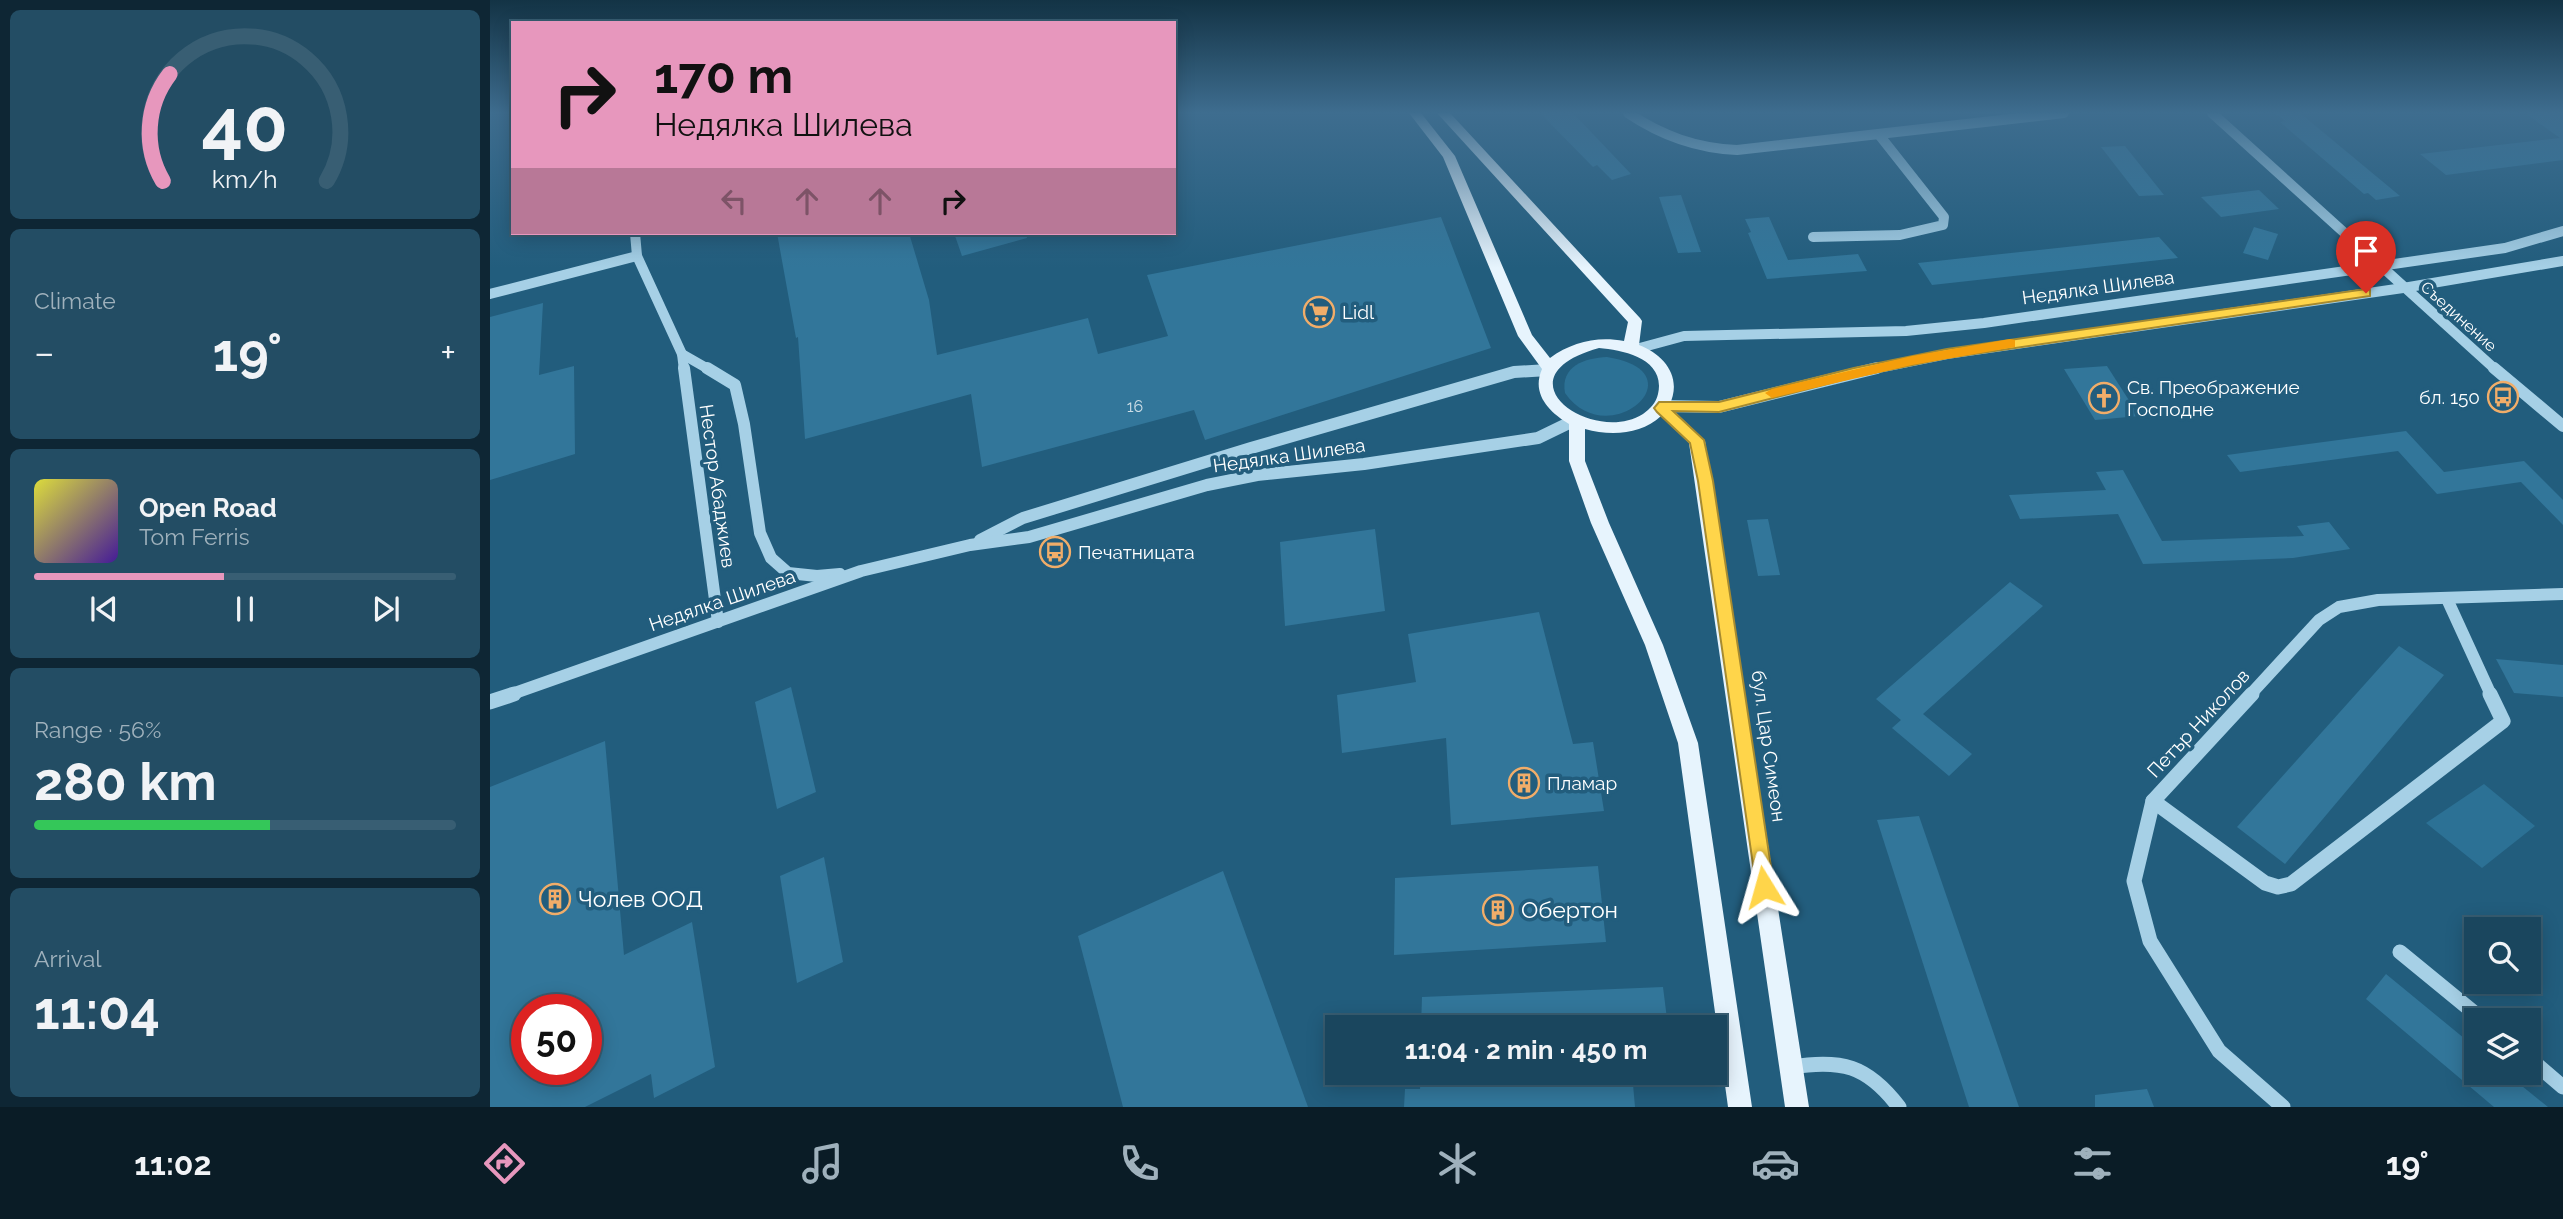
<!DOCTYPE html>
<meta charset="utf-8">
<style>
:root{--surface:#1a465e;--page:#234d64;--text:#f1f3f6;--muted:#9fb1bc;--line:#385e73;--accent:#e797bd}
body{margin:0;font-family:Raleway,sans-serif;background:var(--page);color:var(--text);height:100vh;display:flex;flex-direction:column;font-size:26px;white-space:nowrap}
*{box-sizing:border-box;margin:0}
p{font-size:23px;color:var(--muted)}
.icon{flex:none;width:38px;height:38px;fill:none;stroke:currentColor;stroke-width:2;stroke-linecap:round;stroke-linejoin:round}
.map{position:relative;flex:1;overflow:hidden}
.panel{display:flex;flex-direction:column;gap:10px;padding:10px;background:#0e2634;width:490px}
.panel>*{flex:none}
.guide{position:absolute;left:21px;top:21px;width:665px;height:214px;border-radius:0px;box-shadow:0 4px 18px #0003,0 0 0 2px var(--line);background:#e797bd;color:#111;overflow:hidden}
.tools{position:absolute;left:1974px;top:917px;display:grid;gap:14px}
.tools a{display:grid;place-items:center;width:77px;height:77px;border-radius:0px;background:var(--surface);box-shadow:0 4px 18px #0003,0 0 0 2px var(--line);font-size:35px}
.speed{position:absolute;left:21px;top:994px;display:flex;gap:14px;font-size:35px;font-weight:700;text-align:center}
.speed>*{display:grid;place-content:center;width:91px;height:91px;border-radius:50%;background:var(--surface);box-shadow:0 4px 18px #0003,0 0 0 2px var(--line);line-height:1}
.speed .limit{border:10px solid #d22;background:#fff;color:#111}
.pin{position:absolute;display:grid;place-items:center;width:60px;height:60px;color:#fff;margin:-72px -30px;border-radius:50% 50% 50% 0;rotate:-45deg;box-shadow:0 0 7px #0007}
.pin .icon{rotate:45deg}
.me{position:absolute;width:77px;margin:-38px;rotate:352deg;stroke-linejoin:round;filter:drop-shadow(0 0 5px #0008)}
.turn{display:flex;align-items:center;gap:24px;height:147px;padding:0 28px;font-size:32px}
.turn .icon{width:91px;height:91px;stroke-width:2.5}
.turn b{display:block;font-size:49px;line-height:60px}
.lanes{display:flex;align-items:center;height:66px;padding:0 28px;background:#0003;justify-content:center;gap:35px;direction:ltr}
.lanes .off{opacity:.35}
.big{font-size:52px;font-weight:700;line-height:1.1}
.panel .card{flex:1;display:flex;flex-direction:column;justify-content:center;gap:10px;min-width:0;padding:0 24px;border-radius:10px;background:var(--page)}
.panel .dial{align-items:center;gap:0}
.dial svg{height:182px;overflow:visible;fill:none;stroke:var(--line);stroke-width:7;stroke-linecap:round;text-anchor:middle}
.dial text{fill:var(--text);stroke:none}
.song{display:flex;align-items:center;gap:21px}
.cover{width:84px;height:84px;border-radius:10px;background:linear-gradient(135deg,hsl(60 70% 55%),hsl(260 70% 35%))}
.played{height:7px;border-radius:4px;background:linear-gradient(90deg,var(--accent) 45%,var(--line) 45%)}
.keys{display:flex;justify-content:space-around;direction:ltr}
.heat{display:flex;justify-content:space-between;align-items:center;font-size:38px;direction:ltr}
.charge{height:10px;border-radius:5px;background:linear-gradient(90deg,#34c759 56%,var(--line) 0)}
.trip{position:absolute;left:835px;top:1015px;width:402px;height:70px;border-radius:0px;background:var(--surface);box-shadow:0 4px 18px #0003,0 0 0 2px var(--line);font-weight:700;line-height:70px;text-align:center}
.menu{display:flex;height:112px;justify-content:space-around;align-items:center;background:#0a1c26;color:var(--muted)}
.menu .icon{width:49px;height:49px}
.menu .current{color:var(--accent)}
.menu b{font-size:32px;color:var(--text)}
main{display:flex;flex:1;min-height:0}
.map>svg:first-child{display:block}
.green{fill:#2c7195}
.building{fill:#32769a;fill-rule:evenodd}
.lines{fill:none;stroke-linecap:round;stroke-linejoin:round}
.minor-far2{stroke:#a6d0e6;stroke-width:10}
.minor-far1{stroke:#a6d0e6;stroke-width:12}
.minor{stroke:#a6d0e6;stroke-width:15}
.major{fill:#e7f4fd;fill-rule:evenodd}
.route{fill:#ffd54a;stroke:#a68a30;stroke-width:2}
.slow{fill:#f59e0b}
.labels{text-anchor:middle;stroke-width:7;stroke-linejoin:round;paint-order:stroke}
.far-street-label{font-size:16px;fill:#fff;stroke:#225d7d}
.number-label{font-size:16px;fill:#ccdde6}
.street-label{font-size:19px;fill:#fff;stroke:#225d7d}
.poi-label{font-size:19px;fill:#fff;stroke:#225d7d;text-anchor:start}
.near-poi-label{font-size:23px;fill:#fff;stroke:#225d7d;text-anchor:start}
</style>
<main>
<section class="panel">
<div class="card dial"><svg viewBox="0 0 100 80">
<path d="M14 69A42 42 0 1 1 86 69"/>
<path d="M14 69A42 42 0 0 1 17 22" stroke="#e797bd"/>
<text x="50" y="56" font-size="32" font-weight="700">40</text>
<text x="50" y="72" font-size="11">km/h</text>
</svg></div>
<div class="card"><p>Climate</p>
<div class="heat"><a>−</a><b class="big">19°</b><a>+</a></div>
</div>
<div class="card">
<div class="song"><i class="cover"></i><div><b>Open Road</b><p>Tom Ferris</p></div></div>
<div class="played"></div>
<div class="keys"><svg class="icon" aria-label="previous" viewBox="0 0 24 24"><path d="M18 5L8 12l10 7zM5 5v14"/></svg><svg class="icon" aria-label="pause" viewBox="0 0 24 24"><path d="M8 5v14M16 5v14"/></svg><svg class="icon" aria-label="next" viewBox="0 0 24 24"><path d="M6 5l10 7-10 7zM19 5v14"/></svg></div>
</div>
<div class="card"><p>Range · 56%</p><b class="big">280 km</b><div class="charge"></div></div>
<div class="card"><p>Arrival</p><b class="big">11:04</b></div>
</section>
<div class="map">
<svg width="2073" height="1107" viewBox="0 0 2073 1107">
<rect width="100%" height="100%" fill="#225d7d"/>
<g class="green">
<path d="M1117 357C1212 372 1118 455 1075 393 1070 366 1095 358 1117 357Z"/>
<path d="M1994 784 2045 826 1992 868 1936 823Z"/>
</g>
<g class="building">
<path d="M1050 113H1083L1141 174 1122 180 1107 165 1103 167Z"/>
<path d="M1785 113H1810L1910 196 1886 200 1878 193 1874 194 1790 122 1795 121Z"/>
<path d="M2035 113H2073V160L1956 175 1930 154 2070 138Z"/>
<path d="M1635 146 1674 195 1649 196 1611 147Z"/>
<path d="M1769 190 1789 209 1731 217 1711 197Z"/>
<path d="M1191 195 1211 252 1188 253 1169 197Z"/>
<path d="M951 217 1001 348 715 440 704 410 492 467 481 394 315 439 308 337 306 338 287 233H419L439 300 447 355 598 318 608 354 678 336 657 275Z"/>
<path d="M1279 217 1298 260 1368 254 1377 271 1277 279 1258 233 1261 232 1255 219Z"/>
<path d="M1764 227 1788 234 1778 260 1753 253Z"/>
<path d="M464 233H536L537 238 472 256Z"/>
<path d="M1669 237 1688 258 1442 285 1428 263Z"/>
<path d="M53 303 49 375 84 366 85 454 0 480V317Z"/>
<path d="M1617 366 1649 416 1605 420 1574 369Z"/>
<path d="M1916 431 1954 472 2034 461 2073 500V525L2031 482 1947 494 1908 451 1750 472 1737 455Z"/>
<path d="M1633 470 1672 541 1814 536 1807 526 1839 522 1860 549 1803 558 1653 564 1628 514 1530 519 1519 495 1616 490 1606 472Z"/>
<path d="M1278 519 1290 575 1268 576 1257 520Z"/>
<path d="M885 529 895 611 795 626 790 542Z"/>
<path d="M1520 582 1553 606 1433 714 1482 754 1459 776 1402 728 1411 720 1386 699Z"/>
<path d="M1049 612 1083 744 1103 742 1114 811 961 825 956 738 852 753 847 695 926 682 918 634Z"/>
<path d="M1909 646 1954 675 1795 864 1747 827Z"/>
<path d="M2006 659 2073 665V697L2024 693Z"/>
<path d="M301 687 326 792 287 809 265 702Z"/>
<path d="M115 741 134 955 202 922 225 1067 164 1098 161 1074 95 1107H0V787ZM37 1010H96V1069H37Z"/>
<path d="M1429 816 1529 1107H1479L1387 820Z"/>
<path d="M334 857 353 962 307 983 290 876Z"/>
<path d="M1108 866 1116 942 904 955 905 878Z"/>
<path d="M733 871 818 1107H633L588 936Z"/>
<path d="M1896 974 1986 1048V1073H2016L2058 1107H2004L1876 999Z"/>
<path d="M1173 987 1178 1027H931L932 997Z"/>
<path d="M931 1073H1142L1145 1107H914L915 1089H930Z"/>
<path d="M1657 1089 1664 1107H1605V1095Z"/>
</g>
<g class="lines">
<g class="minor-far2">
<path d="M1138 113C1172 136 1206 148 1247 150L1574 113"/>
<path d="M1722 113 2006 370"/>
<path d="M145 233 147 256 192 354 194 370"/>
<path d="M1323 237 1410 235 1453 225 1454 217 1390 136"/>
<path d="M0 294 147 256"/>
<path d="M1146 349 1194 336 1416 331 1494 323 2015 248 2073 231"/>
<path d="M192 354 220 370"/>
<path d="M1378 370 1457 354 1913 288 2073 261"/>
</g>
<g class="minor-far1">
<path d="M194 368 228 622"/>
<path d="M217 368 245 385 254 424 270 533 281 558 298 573 327 576 350 574"/>
<path d="M2004 368 2073 426"/>
<path d="M1174 406 1229 407 1387 368"/>
<path d="M490 540 533 518 761 448 1024 372 1058 370"/>
<path d="M1957 599 2001 695"/>
<path d="M19 695 371 571 480 545 539 537 717 485 767 475 874 464 1048 438 1083 421"/>
<path d="M1760 695 1829 620 1849 607 1888 600 2073 594"/>
</g>
<g class="minor">
<path d="M1762 694 1663 801 1644 881 1660 941 1729 1051 1793 1107"/>
<path d="M0 702 24 694"/>
<path d="M1663 801 1775 883 1788 887 1801 884 2013 721 2000 694"/>
<path d="M1910 952 1993 1020"/>
<path d="M2039 1058 2073 1087"/>
<path d="M1301 1067C1351 1059 1377 1065 1409 1107"/>
</g>
<path class="major" d="M919 113H931L965 156 1042 335 1060 358C1082 342 1107 336 1134 341L1138 322 947 113H960L1150 318 1152 321 1149 345C1175 355 1193 378 1179 406L1215 441 1319 1107H1295L1199 443 1171 416C1151 435 1120 436 1095 429V461L1119 523 1173 645 1208 743 1262 1107H1238L1188 743 1155 645 1101 523 1079 461V424C1059 412 1041 394 1052 369L1028 336 953 157ZM1109 348C1134 350 1176 359 1168 394 1166 403 1160 409 1153 414 1102 446 1005 377 1109 348Z"/>
</g>
<linearGradient id="sky" x2="0" y2="1"><stop stop-color="#133345"/><stop offset="0.42" stop-color="#3e6d8f"/><stop offset="1" stop-color="#3e6d8f" stop-opacity="0"/></linearGradient>
<rect width="2073" height="268" fill="url(#sky)"/>
<path class="route" d="M1876 289 1880 290V296L1457 358 1364 377 1229 412 1183 411 1214 440 1223 481 1284 887 1281 893 1274 896 1267 893 1208 481 1200 443 1167 412 1164 408 1169 402H1229L1364 368 1457 349Z"/>
<path class="slow" d="M1520 339 1525 340V347L1422 365 1282 398 1275 393 1282 389 1422 356Z"/>
<defs>
<g id="supermarket-ring" transform="scale(1.575)"><circle r="9.5" fill="#225d7d" stroke="#f1ad69" stroke-width="1.5"/><path d="M-6-5.5h2.5l.6 2H6L4.5 2H-2.5L-4.4-4H-6ZM-1.5 3.2a1.3 1.3 0 1 0 .1 0ZM3 3.2a1.3 1.3 0 1 0 .1 0Z" fill="#f1ad69"/></g>
<g id="bus-ring" transform="scale(1.575)"><circle r="9.5" fill="#225d7d" stroke="#f1ad69" stroke-width="1.5"/><path d="M-5-6H5V4H4V6H2V4H-2V6H-4V4H-5ZM-3.5-4V0h7V-4ZM-3.5 1.2v1.5H-2V1.2ZM2 1.2v1.5H3.5V1.2Z" fill="#f1ad69"/></g>
<g id="church-ring" transform="scale(1.575)"><circle r="9.5" fill="#225d7d" stroke="#f1ad69" stroke-width="1.5"/><path d="M-1.2-6h2.4v3.5h3.3v2.4h-3.3V6h-2.4V-.1h-3.3v-2.4h3.3Z" fill="#f1ad69"/></g>
<g id="building-ring" transform="scale(1.575)"><circle r="9.5" fill="#225d7d" stroke="#f1ad69" stroke-width="1.5"/><path d="M-4-6H4V6H1V3H-1V6H-4ZM-2.5-4.3h1.7v1.8h-1.7ZM.8-4.3h1.7v1.8H.8ZM-2.5-1h1.7V.8h-1.7ZM.8-1h1.7V.8H.8Z" fill="#f1ad69"/></g>
</defs>
<g fill-rule="evenodd">
<use href="#supermarket-ring" x="829" y="312"/>
<use href="#bus-ring" x="2013" y="397"/>
<use href="#church-ring" x="1614" y="398"/>
<use href="#bus-ring" x="565" y="552"/>
<use href="#building-ring" x="1034" y="783"/>
<use href="#building-ring" x="65" y="899"/>
<use href="#building-ring" x="1008" y="910"/>
</g>
<g class="labels">
<g class="far-street-label">
<text transform="translate(1969 316) rotate(42)" y="6">Съединение</text>
</g>
<g class="number-label">
<text x="645" y="412">16</text>
</g>
<g class="street-label">
<text transform="translate(1608 287) rotate(-8)" y="7">Недялка Шилева</text>
<text transform="translate(799 455) rotate(-8)" y="7">Недялка Шилева</text>
<text transform="translate(228 486) rotate(82)" y="7">Нестор Абаджиев</text>
<text transform="translate(232 600) rotate(-19)" y="7">Недялка Шилева</text>
<text transform="translate(1708 723) rotate(-47)" y="7">Петър Николов</text>
<text transform="translate(1279 746) rotate(82)" y="7">бул. Цар Симеон</text>
</g>
<g class="poi-label">
<text x="852" y="319">Lidl</text>
<text x="1637" y="394">Св. Преображение<tspan x="1637" dy="22">Господне</tspan></text>
<text x="1990" y="404" text-anchor="end">бл. 150</text>
<text x="588" y="559">Печатницата</text>
<text x="1057" y="790">Пламар</text>
</g>
<g class="near-poi-label">
<text x="88" y="907">Чолев ООД</text>
<text x="1031" y="918">Обертон</text>
</g>
</g>
</svg>
<div class="tools">
<a><svg class="icon" aria-label="search" viewBox="0 0 24 24"><circle cx="10" cy="10" r="6"/><path d="M15 15l6 6"/></svg></a>
<a><svg class="icon" aria-label="layers" viewBox="0 0 24 24"><path d="M12 4l9 5-9 5-9-5zM3 14l9 5 9-5"/></svg></a>
</div>
<div class="speed"><div class="limit">50</div></div>
<div class="pin" style="left:1876px;top:293px;background:#d93025"><svg class="icon" aria-label="arrive" viewBox="0 0 24 24"><path d="M6 21V4h12l-3 4 3 4H6"/></svg></div>
<svg class="me" style="left:1274px;top:887px" viewBox="-20 -20 40 40"><path d="M0-17L14 15 0 8-14 15z" fill="#ffd54a" stroke="#fff" stroke-width="4"/></svg>
<div class="trip">11:04 · 2 min · 450 m</div>
<div class="guide">
<div class="turn"><svg class="icon" aria-label="right" viewBox="0 0 24 24"><path d="M7 20v-9h11M14 6l5 5-5 5"/></svg><div><b>170 m</b>Недялка Шилева</div></div>
<div class="lanes"><svg class="icon off" aria-label="left" viewBox="0 0 24 24"><path d="M17 20v-9H6M10 6l-5 5 5 5"/></svg><svg class="icon off" aria-label="ahead" viewBox="0 0 24 24"><path d="M12 20V5M6 11l6-6 6 6"/></svg><svg class="icon off" aria-label="ahead" viewBox="0 0 24 24"><path d="M12 20V5M6 11l6-6 6 6"/></svg><svg class="icon" aria-label="right" viewBox="0 0 24 24"><path d="M7 20v-9h11M14 6l5 5-5 5"/></svg></div>
</div>
</div>
</main>
<nav class="menu">
<b>11:02</b>
<svg class="icon current" aria-label="directions" viewBox="0 0 24 24"><path d="M12 3l9 9-9 9-9-9zM9 14v-3h6M13 9l2 2-2 2"/></svg>
<svg class="icon" aria-label="music" viewBox="0 0 24 24"><path d="M9 18V5l10-2v13"/><circle cx="6" cy="18" r="3"/><circle cx="16" cy="16" r="3"/></svg>
<svg class="icon" aria-label="phone" viewBox="0 0 24 24"><path d="M5 4h4l2 5-3 2q2 4 5 5l2-3 5 2v4C11 20 4 13 5 4z"/></svg>
<svg class="icon" aria-label="climate" viewBox="0 0 24 24"><path d="M12 3v18M4 7l16 10M4 17L20 7"/></svg>
<svg class="icon" aria-label="car" viewBox="0 0 24 24"><path d="M5 17H2v-5l4-1 3-4h7l3 4 3 1v5h-3M9 17h6M6 11h13"/><circle cx="7" cy="17" r="2"/><circle cx="17" cy="17" r="2"/></svg>
<svg class="icon" aria-label="filters" viewBox="0 0 24 24"><path d="M4 7h16M4 17h16"/><circle cx="9" cy="7" r="2"/><circle cx="15" cy="17" r="2"/></svg>
<b>19°</b>
</nav>
